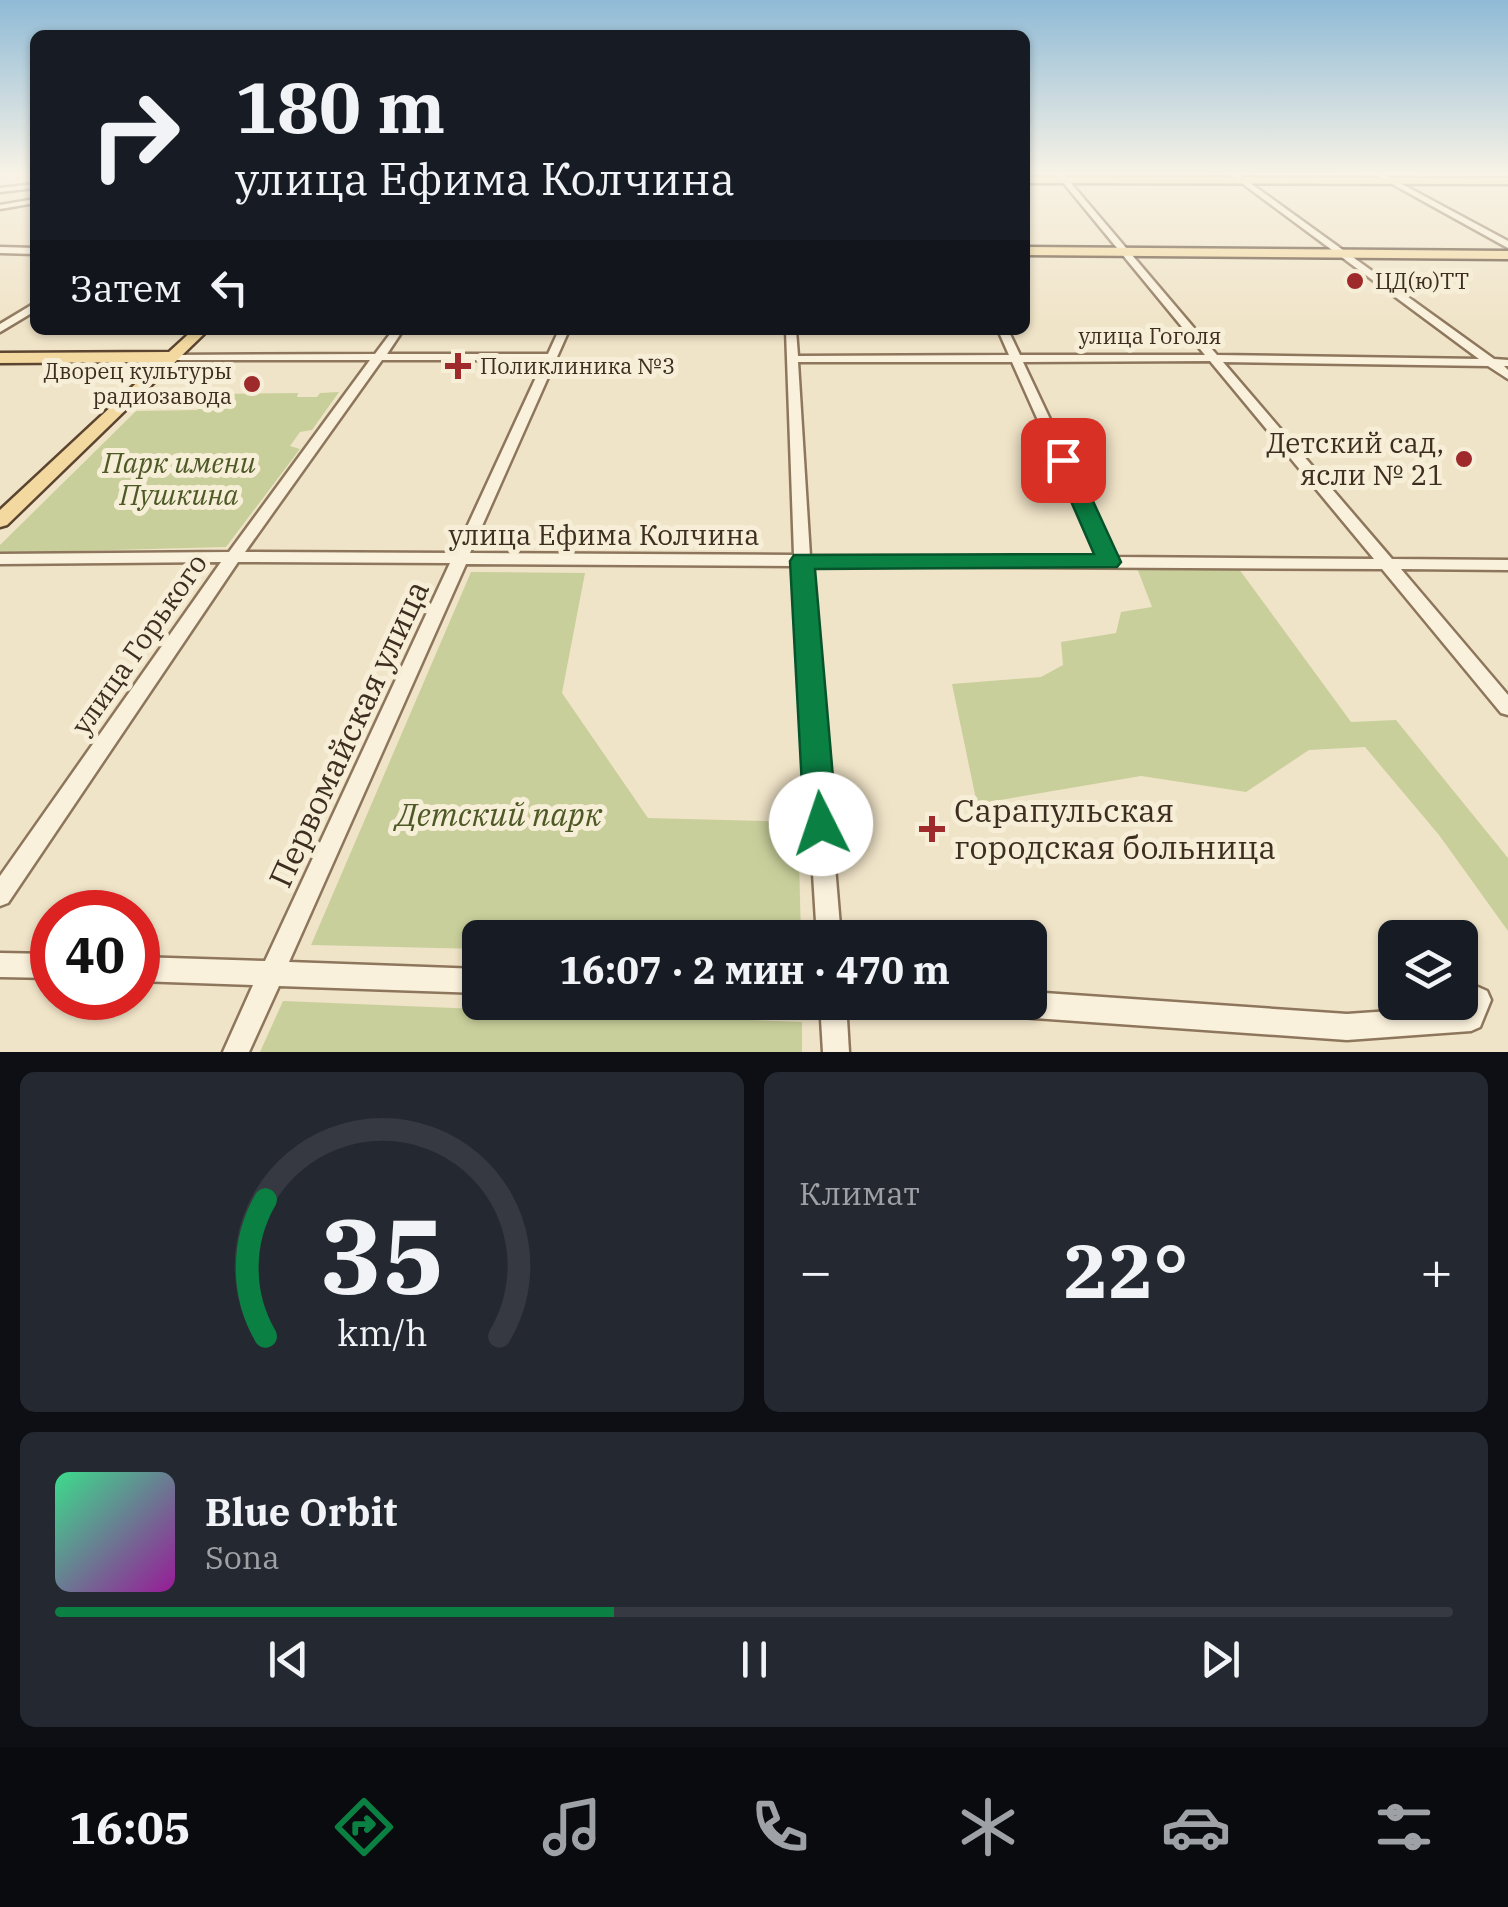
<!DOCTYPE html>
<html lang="ru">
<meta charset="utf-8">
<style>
:root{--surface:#171b24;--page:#242831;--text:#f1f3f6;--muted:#9ea1a6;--line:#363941;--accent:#0b8043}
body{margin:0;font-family:"IBM Plex Serif",serif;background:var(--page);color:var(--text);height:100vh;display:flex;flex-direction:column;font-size:38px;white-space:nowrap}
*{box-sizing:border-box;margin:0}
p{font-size:32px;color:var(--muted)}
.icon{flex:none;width:55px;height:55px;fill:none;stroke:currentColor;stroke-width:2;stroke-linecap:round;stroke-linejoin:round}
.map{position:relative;height:1052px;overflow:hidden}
.side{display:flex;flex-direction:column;gap:20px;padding:20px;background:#0d0f14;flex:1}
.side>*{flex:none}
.guide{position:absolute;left:30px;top:30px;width:1000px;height:305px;border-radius:15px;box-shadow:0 2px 8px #0004;background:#171b24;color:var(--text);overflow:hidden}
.fabs{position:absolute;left:1378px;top:920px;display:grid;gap:20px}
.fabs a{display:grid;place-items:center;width:100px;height:100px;border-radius:15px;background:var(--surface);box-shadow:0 2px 8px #0004;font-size:50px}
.speed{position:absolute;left:30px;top:890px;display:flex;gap:20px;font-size:50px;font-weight:700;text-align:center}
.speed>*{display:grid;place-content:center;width:130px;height:130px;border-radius:50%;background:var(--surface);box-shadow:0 2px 8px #0004;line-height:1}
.speed .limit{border:15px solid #d22;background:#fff;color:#111}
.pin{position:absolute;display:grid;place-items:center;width:85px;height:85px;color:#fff;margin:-42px;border-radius:20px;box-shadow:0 5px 15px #0006}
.me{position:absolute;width:110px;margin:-55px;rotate:356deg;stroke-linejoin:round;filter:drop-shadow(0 0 8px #0008)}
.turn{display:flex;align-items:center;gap:35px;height:210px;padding:0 40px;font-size:45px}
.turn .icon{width:130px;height:130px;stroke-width:2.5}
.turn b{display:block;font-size:70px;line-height:85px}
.then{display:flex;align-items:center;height:95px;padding:0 40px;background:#0003;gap:20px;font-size:38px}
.big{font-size:75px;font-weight:700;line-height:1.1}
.side .card{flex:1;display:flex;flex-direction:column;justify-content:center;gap:15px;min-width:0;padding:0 35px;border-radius:15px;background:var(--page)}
.side .dial{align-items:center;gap:0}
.dial svg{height:260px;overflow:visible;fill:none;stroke:var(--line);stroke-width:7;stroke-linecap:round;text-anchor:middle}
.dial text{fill:var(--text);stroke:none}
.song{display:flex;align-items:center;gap:30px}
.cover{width:120px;height:120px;border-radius:15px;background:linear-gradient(135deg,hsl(150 70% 55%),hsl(300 70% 35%))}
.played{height:10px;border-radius:5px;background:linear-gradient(90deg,var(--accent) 40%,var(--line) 40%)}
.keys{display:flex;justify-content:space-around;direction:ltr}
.heat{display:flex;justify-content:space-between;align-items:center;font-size:55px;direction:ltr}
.side .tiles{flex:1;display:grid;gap:20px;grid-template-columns:1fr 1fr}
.card:last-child{grid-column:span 2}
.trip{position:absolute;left:462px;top:920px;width:585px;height:100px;border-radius:15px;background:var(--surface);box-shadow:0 2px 8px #0004;font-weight:700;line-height:100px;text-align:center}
.tabs{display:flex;height:160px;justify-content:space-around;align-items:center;background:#090b0e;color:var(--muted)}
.tabs .icon{width:70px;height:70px}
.tabs .on{color:var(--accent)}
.tabs b{font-size:45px;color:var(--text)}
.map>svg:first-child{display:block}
.green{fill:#c9cf9b}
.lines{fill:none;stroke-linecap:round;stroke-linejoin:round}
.minor-casing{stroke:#8d765c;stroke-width:5}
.major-casing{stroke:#5b4430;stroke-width:5}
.minor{fill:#faf1dc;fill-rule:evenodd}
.major{fill:#f3d9a0;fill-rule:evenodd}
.route{fill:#0b8043;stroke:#07532c;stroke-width:2.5}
.poi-dot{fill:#9e2a2b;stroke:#f7eed8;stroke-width:4}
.labels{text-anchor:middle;stroke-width:10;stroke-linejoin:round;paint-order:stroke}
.far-poi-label{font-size:22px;fill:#3d2e20;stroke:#f7eed8;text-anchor:start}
.far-street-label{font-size:22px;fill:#3d2e20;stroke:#f7eed8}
.poi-label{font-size:28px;fill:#3d2e20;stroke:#f7eed8;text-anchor:end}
.park-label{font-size:28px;font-style:italic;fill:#4d5a26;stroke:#f7eed8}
.street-label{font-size:28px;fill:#3d2e20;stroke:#f7eed8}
.near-street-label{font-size:32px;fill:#3d2e20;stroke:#f7eed8}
.near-poi-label{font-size:32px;fill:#3d2e20;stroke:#f7eed8;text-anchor:start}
.near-park-label{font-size:32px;font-style:italic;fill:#4d5a26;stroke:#f7eed8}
</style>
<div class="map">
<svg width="1508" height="1052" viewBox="0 0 1508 1052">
<rect width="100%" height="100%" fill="#f0e4c8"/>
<g class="green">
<path d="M339 392 312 430 300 432 290 446 300 449 226 547 0 553V545L136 411 197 410 212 394 298 393 297 397H317L320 393Z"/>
<path d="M1137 568 1239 569 1351 722 1396 720 1508 858V931L1439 835 1365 747 1309 750 1246 792 1141 776 977 804 952 684 1041 677 1063 665 1061 642 1116 633 1121 612 1152 607Z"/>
<path d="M471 572 585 573 562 693 648 818 798 822 801 937 480 938V949L311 945Z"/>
<path d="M283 1001 802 1022V1052H260Z"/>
</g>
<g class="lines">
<g class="minor-casing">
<g id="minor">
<path d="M1057 175H1064L1217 355 1479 359 1231 175H1239L1494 359 1508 360V366H1504L1508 370V379L1488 366 1223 362 1392 559 1508 560V570L1401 569 1508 695V715L1501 713 1382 569 810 566 841 938H817L794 566 466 564 289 962 480 969V993L279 986 249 1052H223L253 985 138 981V957L265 961 450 563 238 562 8 903 0 906V876L221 562 0 564V554L229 552 370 360H173L167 357 169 355 375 354 393 330H403L387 354H548L559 330H569L470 553 794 555 786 330H796L798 356 1009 355 998 330H1008L1020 355H1205ZM382 360H544L455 553 245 552ZM1210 361 1374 559 1115 557 1023 362ZM798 362H1012L1099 557 810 556Z"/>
<path d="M1376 175H1385L1508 241V248Z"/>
<path d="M35 184V188L0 192V188Z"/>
<path d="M35 199V203L0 209V205Z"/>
<path d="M0 247 35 248V254L0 253Z"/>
<path d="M35 303V311L0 332V324Z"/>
<path d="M0 953 52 954V978L0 977Z"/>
<path d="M1478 987 1487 991 1491 1000 1480 1027 1471 1031 1347 1040 990 1015 981 1011 978 1002H1030V992L1347 1014 1463 1006 1469 991Z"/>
<path d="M820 1002H846L849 1052H823Z"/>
</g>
</g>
<g class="major-casing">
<g id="major">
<path d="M1025 177 1508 178V184L1025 183Z"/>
<path d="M1025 247 1508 251V259L1025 255Z"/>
<path d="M193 330H208L7 525 0 527V510L159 362 0 363V353L169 352Z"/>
</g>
</g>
<use href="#minor" class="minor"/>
<use href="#major" class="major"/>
</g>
<linearGradient id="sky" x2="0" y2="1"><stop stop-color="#8fbad6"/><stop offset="0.54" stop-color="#f8f3e6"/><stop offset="1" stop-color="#f8f3e6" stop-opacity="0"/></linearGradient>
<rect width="1508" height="322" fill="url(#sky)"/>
<path class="route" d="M1063 454 1074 460 1121 562 1117 567 815 569 837 824 832 835 821 839 809 835 804 824 790 561 794 555 1094 554 1053 460Z"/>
<g class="poi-dot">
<circle cx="1355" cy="281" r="10"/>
<path d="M453 351h10v10h10v10h-10v10h-10v-10h-10v-10h10z"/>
<circle cx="252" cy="384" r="10"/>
<circle cx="1464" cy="459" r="10"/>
<path d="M927 814h10v10h10v10h-10v10h-10v-10h-10v-10h10z"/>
</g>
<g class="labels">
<g class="far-poi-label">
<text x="1375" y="289">ЦД(ю)ТТ</text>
<text x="480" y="374">Поликлиника №3</text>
<text x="232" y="379" text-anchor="end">Дворец культуры<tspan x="232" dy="25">радиозавода</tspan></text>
</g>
<g class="far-street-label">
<text x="1150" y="344">улица Гоголя</text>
</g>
<g class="poi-label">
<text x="1444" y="453">Детский сад,<tspan x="1444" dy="32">ясли № 21</tspan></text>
</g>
<g class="park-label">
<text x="179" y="473">Парк имени<tspan x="179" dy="32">Пушкина</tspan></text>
</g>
<g class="street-label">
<text x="604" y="545">улица Ефима Колчина</text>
<text transform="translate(139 644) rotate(-55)" y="10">улица Горького</text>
</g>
<g class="near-street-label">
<text transform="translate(349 734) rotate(-65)" y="11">Первомайская улица</text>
</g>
<g class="near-poi-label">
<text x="954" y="822">Сарапульская<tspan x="954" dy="37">городская больница</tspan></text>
</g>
<g class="near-park-label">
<text x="499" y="826">Детский парк</text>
</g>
</g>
</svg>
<div class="fabs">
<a><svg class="icon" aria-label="layers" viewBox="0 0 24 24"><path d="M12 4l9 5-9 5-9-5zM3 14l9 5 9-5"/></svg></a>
</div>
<div class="speed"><div class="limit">40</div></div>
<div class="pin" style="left:1063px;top:460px;background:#d93025"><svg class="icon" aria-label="arrive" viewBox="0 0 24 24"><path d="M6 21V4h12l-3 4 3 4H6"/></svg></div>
<svg class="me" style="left:821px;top:824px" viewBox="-20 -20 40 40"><circle r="19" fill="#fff"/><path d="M0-13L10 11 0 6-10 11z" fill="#0b8043"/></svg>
<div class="trip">16:07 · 2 мин · 470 m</div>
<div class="guide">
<div class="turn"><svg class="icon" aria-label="right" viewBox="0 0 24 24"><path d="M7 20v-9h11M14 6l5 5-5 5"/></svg><div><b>180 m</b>улица Ефима Колчина</div></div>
<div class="then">Затем<svg class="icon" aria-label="left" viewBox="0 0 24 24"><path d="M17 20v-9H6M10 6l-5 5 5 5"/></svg></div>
</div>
</div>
<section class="side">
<div class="tiles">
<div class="card dial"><svg viewBox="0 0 100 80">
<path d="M14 69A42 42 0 1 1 86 69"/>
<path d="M14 69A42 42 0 0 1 14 27" stroke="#0b8043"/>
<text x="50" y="56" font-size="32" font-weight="700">35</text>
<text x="50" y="72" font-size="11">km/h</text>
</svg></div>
<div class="card"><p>Климат</p>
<div class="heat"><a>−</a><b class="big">22°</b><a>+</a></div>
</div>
<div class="card">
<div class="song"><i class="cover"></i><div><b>Blue Orbit</b><p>Sona</p></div></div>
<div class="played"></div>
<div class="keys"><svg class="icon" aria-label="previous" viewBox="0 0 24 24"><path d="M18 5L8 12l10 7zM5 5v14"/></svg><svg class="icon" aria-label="pause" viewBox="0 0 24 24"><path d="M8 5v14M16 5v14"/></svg><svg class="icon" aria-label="next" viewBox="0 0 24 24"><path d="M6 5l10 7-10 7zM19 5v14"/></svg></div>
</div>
</div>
</section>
<nav class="tabs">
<b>16:05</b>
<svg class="icon on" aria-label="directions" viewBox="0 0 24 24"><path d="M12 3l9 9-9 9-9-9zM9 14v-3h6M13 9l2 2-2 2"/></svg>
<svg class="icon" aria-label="music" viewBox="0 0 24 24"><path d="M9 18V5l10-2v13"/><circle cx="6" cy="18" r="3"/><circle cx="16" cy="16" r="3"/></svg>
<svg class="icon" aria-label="phone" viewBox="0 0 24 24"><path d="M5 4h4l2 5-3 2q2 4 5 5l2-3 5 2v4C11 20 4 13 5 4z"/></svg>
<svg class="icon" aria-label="climate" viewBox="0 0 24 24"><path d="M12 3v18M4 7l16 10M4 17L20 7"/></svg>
<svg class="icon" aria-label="car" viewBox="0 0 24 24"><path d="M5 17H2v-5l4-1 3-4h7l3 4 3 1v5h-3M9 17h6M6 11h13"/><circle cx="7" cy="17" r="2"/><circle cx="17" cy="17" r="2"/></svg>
<svg class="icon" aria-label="filters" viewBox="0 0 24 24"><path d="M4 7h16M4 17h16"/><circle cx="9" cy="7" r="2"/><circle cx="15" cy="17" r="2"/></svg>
</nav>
